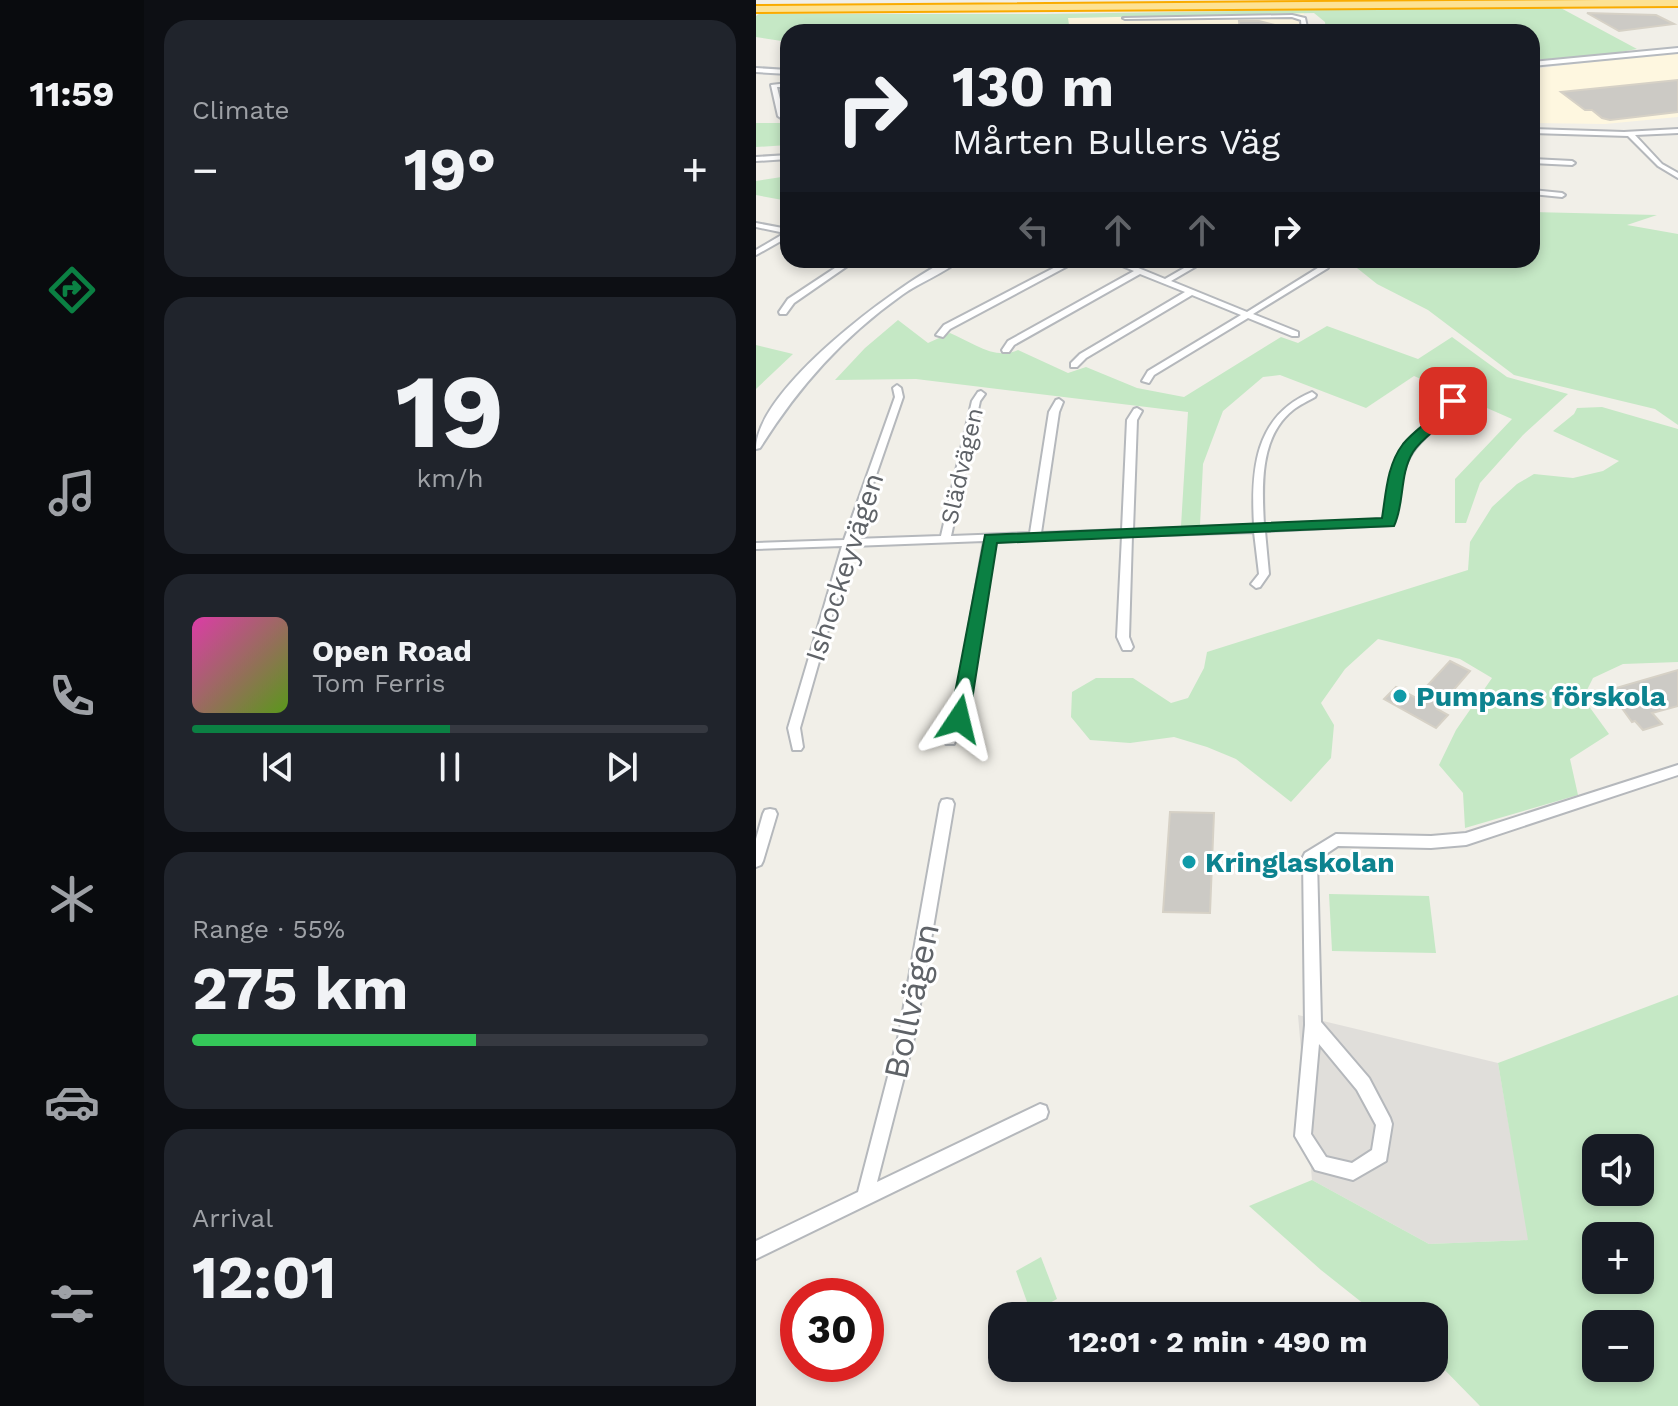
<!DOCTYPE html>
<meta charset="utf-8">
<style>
:root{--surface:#171b24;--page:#20242c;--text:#f1f3f6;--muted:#9ea1a6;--line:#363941;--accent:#0b8043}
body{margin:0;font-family:"Work Sans",sans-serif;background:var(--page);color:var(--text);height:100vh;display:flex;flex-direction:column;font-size:30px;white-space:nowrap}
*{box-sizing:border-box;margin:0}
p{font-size:26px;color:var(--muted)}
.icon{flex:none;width:44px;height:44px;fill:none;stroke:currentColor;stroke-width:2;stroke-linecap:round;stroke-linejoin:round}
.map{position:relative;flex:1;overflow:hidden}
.side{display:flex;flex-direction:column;gap:20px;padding:20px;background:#0d0f14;width:612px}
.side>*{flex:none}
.guide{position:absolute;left:24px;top:24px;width:760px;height:244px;border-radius:24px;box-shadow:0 4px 12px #0003;background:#171b24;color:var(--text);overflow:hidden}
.controls{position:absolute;left:826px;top:1134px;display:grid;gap:16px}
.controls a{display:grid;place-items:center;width:72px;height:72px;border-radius:16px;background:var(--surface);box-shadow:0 4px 12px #0003;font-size:40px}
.speed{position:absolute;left:24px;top:1278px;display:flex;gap:16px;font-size:40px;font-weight:700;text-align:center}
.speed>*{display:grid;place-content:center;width:104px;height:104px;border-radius:50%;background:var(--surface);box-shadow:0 4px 12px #0003;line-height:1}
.speed .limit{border:12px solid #d22;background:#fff;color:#111}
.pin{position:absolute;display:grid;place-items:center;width:68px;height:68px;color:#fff;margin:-34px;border-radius:16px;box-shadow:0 4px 12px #0006}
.me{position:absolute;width:88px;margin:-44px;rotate:10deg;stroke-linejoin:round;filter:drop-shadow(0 0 6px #0008)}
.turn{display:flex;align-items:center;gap:28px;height:168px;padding:0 40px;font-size:36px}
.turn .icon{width:104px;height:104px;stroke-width:2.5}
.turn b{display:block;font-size:56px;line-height:68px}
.lanes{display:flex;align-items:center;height:76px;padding:0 40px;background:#0003;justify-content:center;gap:40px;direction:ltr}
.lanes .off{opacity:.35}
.big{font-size:60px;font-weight:700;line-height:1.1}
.side .widget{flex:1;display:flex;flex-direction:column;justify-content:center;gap:12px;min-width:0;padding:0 28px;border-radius:24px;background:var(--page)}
.side .dial{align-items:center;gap:0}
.dial b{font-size:104px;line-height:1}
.song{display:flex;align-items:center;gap:24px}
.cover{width:96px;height:96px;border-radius:12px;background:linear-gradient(135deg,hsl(320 70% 55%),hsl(90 70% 35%))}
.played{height:8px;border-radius:4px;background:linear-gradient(90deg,var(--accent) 50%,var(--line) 50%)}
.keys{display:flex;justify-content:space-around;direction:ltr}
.heat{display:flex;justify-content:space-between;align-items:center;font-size:44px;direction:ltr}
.charge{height:12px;border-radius:6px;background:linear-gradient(90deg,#34c759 55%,var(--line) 0)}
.trip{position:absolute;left:232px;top:1302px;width:460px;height:80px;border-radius:24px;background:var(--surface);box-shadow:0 4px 12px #0003;font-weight:700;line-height:80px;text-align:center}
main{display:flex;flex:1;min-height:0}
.tab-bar{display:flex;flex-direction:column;width:144px;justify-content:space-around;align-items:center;background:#090b0e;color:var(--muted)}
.tab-bar .icon{width:56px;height:56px}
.tab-bar .on{color:var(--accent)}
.tab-bar b{font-size:36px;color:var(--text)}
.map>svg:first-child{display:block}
.commercial{fill:#fef7e0}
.industrial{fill:#e0deda}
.green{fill:#c5e8c5;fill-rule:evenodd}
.building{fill:#cccac5;stroke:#d6d1c6;stroke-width:2}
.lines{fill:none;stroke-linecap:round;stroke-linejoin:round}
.street-casing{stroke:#b5b8bc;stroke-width:4}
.secondary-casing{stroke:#b6babf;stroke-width:4}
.highway-casing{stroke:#f9ab00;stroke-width:4}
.street{fill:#fff;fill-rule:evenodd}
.secondary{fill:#fff;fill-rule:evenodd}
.highway{fill:#fde293;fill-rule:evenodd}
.route{fill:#0b8043;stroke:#07532c;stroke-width:2}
.culture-dot{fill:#0f9aa8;stroke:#fff;stroke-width:3}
.labels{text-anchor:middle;stroke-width:6;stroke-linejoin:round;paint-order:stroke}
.far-street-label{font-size:24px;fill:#5f6368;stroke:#fff}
.street-label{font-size:28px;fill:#5f6368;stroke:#fff}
.culture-label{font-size:28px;font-weight:bold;fill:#0d838f;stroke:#fff;text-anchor:start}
.near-street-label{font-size:34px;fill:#5f6368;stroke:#fff}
</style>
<main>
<nav class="tab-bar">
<b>11:59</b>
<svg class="icon on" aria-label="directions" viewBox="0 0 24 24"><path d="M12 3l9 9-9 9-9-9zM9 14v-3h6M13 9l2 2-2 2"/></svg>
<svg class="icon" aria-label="music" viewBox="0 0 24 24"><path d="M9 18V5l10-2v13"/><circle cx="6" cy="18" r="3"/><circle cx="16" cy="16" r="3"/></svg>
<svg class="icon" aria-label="phone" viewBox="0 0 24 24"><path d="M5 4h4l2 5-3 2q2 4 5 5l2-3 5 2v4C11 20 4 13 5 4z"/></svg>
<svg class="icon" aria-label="climate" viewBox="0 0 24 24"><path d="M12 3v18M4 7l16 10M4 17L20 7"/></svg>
<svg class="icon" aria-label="car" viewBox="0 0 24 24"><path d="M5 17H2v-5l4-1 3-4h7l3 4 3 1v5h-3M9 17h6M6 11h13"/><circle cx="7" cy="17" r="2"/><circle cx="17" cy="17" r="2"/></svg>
<svg class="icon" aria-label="filters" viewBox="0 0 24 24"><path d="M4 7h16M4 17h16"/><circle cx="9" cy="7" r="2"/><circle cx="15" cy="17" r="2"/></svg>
</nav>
<section class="side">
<div class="widget"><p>Climate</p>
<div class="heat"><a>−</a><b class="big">19°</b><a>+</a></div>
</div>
<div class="widget dial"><b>19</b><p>km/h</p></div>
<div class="widget">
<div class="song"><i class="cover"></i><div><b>Open Road</b><p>Tom Ferris</p></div></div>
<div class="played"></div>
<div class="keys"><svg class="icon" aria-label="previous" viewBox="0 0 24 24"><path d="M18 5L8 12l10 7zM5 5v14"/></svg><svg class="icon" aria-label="pause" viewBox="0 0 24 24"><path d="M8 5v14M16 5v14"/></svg><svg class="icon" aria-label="next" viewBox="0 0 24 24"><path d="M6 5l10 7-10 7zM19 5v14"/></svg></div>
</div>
<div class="widget"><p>Range · 55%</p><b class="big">275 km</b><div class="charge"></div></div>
<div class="widget"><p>Arrival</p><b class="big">12:01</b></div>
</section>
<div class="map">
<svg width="922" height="1406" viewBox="0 0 922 1406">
<rect width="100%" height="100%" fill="#f1efe8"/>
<g class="commercial">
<path d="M548 13 545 32H314L311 18Z"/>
<path d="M922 52V117L849 124 776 123V69Z"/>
</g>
<path class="industrial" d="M542 1015 742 1063 773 1240 673 1244 556 1180Z"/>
<g class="green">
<path d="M801 6 881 49 842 56 776 60V32H570L569 22 558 13 312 18 314 32H32V42L0 37V16L3 14H289Z"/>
<path d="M0 123H32V145L0 147Z"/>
<path d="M32 176V201L0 195V181Z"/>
<path d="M776 212 901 215 871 225 922 234V425L899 409 758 375 672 310 621 284 591 260H776Z"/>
<path d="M142 320 172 343 194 333C216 342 239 361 262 350L312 373 330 367 381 388 428 397 525 337 542 343 571 326 662 359 696 337 751 377 812 394 767 435 724 483 710 523H699V479L756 419 658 376 610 408 524 375 507 377 467 411 447 464 444 525 425 526 432 412 160 379 79 380 109 348Z"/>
<path d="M0 345 37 354 0 389Z"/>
<path d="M846 407 922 429V662L867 664 837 678 827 698 853 734 814 759 822 795 709 828 707 793 683 765 700 730 736 678 704 659 622 639 589 669 565 703 578 725 575 758 535 802 480 759 451 747 418 737 374 743 334 740 315 717 316 692 340 678H377L415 703 432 698 448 668 451 652 712 570 714 542 736 507 761 484 778 474 817 478 847 471 863 461 797 431 818 414 821 408Z"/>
<path d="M573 894 673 896 680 953 576 951Z"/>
<path d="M922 995V1406H724L678 1359V1316H623L565 1270 493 1206 556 1180 673 1244 772 1240 742 1063ZM840 1148H884V1192H840ZM840 1236H884V1280H840ZM840 1324H884V1368H840Z"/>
<path d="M285 1257 301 1299 275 1313 260 1271Z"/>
</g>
<g class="building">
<path d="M831 13 900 15 918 24 863 31Z"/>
<path d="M483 21H503L531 28 530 32H484Z"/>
<path d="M922 80V112L854 120 846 118 836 110H829L805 92Z"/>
<path d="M694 661 714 671 681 709 692 715 680 728 628 699 640 687 660 698Z"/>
<path d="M922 670V706L896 713 906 724 887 730 879 721 876 722 853 690Z"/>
<path d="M414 812 458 813 454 913 407 912Z"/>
</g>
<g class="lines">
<g class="street-casing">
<g id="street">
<path d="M536 15 549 18 552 32H546L545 20 536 17 369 19 367 18Z"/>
<path d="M32 83V87H21L28 116 25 118 22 116 15 85Z"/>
<path d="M776 129 868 132 922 129V133L879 135 906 164 922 173V178L902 166 872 136 776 133Z"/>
<path d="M32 155V159L0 161V157Z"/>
<path d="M776 159 816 161 819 163 816 165 776 163Z"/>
<path d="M776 190 806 193 809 195 806 197 776 194Z"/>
<path d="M0 223 32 229V237L0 255V250L29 233 0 227Z"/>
<path d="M91 260H100L38 303 30 314H24L23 312 32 299Z"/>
<path d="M171 260H188L196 263 192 265Z"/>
<path d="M313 260H323L194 329 187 337 180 335 188 325Z"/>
<path d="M352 260H363L409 279 442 260H451L415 281 491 312 565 266 572 268 497 314 542 332V336H536L492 318 398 375 393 383 386 381 392 371 485 315 436 295 330 358 321 367H315V363L324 354 429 292 384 274 258 345 253 352H247L246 350 252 341 378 271Z"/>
<path d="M141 385 145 388 147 397 98 539 185 536 216 401 222 392 225 391 229 394 224 401 195 536 274 533 293 412 300 400 303 399 307 402 303 412 285 533 366 530 371 420 378 409 381 408 386 411 381 420 377 530 498 525C495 471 498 416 556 392L560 395 559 397C552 401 543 405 537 410 503 437 506 487 508 525L627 521C633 490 637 460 659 437 670 424 686 415 694 399H700L701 401C694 422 668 433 656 453 642 475 644 502 636 525L509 531 513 574 504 587 500 588 495 584 503 574 498 532 376 536 373 637 377 647 375 650H367L361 637 366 536 239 541 209 719 198 744H190L188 741 197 719 228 541 96 546 44 728 47 747 45 750H37L32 728 86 546 0 549V543L88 540 139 397 137 388Z"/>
<path d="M922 765V775L710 845 675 848 582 846 561 860 565 1022 613 1078 634 1118 636 1124 630 1161 597 1180 559 1170 539 1136 549 1025 547 857 549 853 580 834 675 836 710 833ZM563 1044 601 1090 620 1125 616 1150 596 1163 570 1157 555 1134Z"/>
<path d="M191 799 196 800 198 804 159 1034 121 1182 284 1104 290 1106 292 1112 290 1118 0 1259V1241L102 1192 143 1034 184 804 186 800Z"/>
<path d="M14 809 19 810 21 814 7 861 5 865 0 867V839L7 814 9 810Z"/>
</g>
</g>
<g class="secondary-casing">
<g id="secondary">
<path d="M922 48V52L776 66V62Z"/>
<path d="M0 68 32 70V74L0 72Z"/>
<path d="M191 260H204C187 274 164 282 146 295 86 338 43 386 4 448L0 449C0 389 140 286 191 260Z"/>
</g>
</g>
<g class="highway-casing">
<path id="highway" d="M848 0H922V6L0 12V6Z"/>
</g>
<use href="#street" class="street"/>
<use href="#secondary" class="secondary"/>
<use href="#highway" class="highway"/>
</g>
<path class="route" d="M697 397 704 401C695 423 669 433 657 452 643 475 649 503 638 526L241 543 213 719 210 724H197L194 719 229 535 626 518C630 493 631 465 647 444 661 427 682 417 693 398Z"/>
<g class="culture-dot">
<circle cx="644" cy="696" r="8"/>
<circle cx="433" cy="862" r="8"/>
</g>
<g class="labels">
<g class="far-street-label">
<text transform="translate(206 466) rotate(-77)" y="8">Slädvägen</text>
</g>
<g class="street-label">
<text transform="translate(88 567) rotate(-72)" y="10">Ishockeyvägen</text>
</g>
<g class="culture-label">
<text x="660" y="706">Pumpans förskola</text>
<text x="449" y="872">Kringlaskolan</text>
</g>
<g class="near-street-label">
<text transform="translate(155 1001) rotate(-78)" y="12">Bollvägen</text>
</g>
</g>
</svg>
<div class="controls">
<a><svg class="icon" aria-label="sound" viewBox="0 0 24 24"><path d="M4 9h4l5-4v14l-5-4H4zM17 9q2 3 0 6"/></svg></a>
<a>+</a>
<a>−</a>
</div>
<div class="speed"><div class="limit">30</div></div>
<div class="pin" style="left:697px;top:401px;background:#d93025"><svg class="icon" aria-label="arrive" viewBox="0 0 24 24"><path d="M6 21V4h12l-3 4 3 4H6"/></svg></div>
<svg class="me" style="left:203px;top:719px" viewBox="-20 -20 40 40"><path d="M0-17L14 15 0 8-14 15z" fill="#0b8043" stroke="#fff" stroke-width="4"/></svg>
<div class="trip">12:01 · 2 min · 490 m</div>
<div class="guide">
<div class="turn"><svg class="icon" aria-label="right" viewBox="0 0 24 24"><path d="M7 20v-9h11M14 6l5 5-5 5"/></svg><div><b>130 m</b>Mårten Bullers Väg</div></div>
<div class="lanes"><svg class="icon off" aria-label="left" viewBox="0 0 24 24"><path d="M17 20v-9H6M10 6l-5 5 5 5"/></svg><svg class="icon off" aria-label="ahead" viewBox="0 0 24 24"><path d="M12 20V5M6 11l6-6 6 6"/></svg><svg class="icon off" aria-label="ahead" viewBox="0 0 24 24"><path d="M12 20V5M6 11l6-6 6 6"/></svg><svg class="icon" aria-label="right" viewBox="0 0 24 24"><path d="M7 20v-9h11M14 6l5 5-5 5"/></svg></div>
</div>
</div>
</main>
